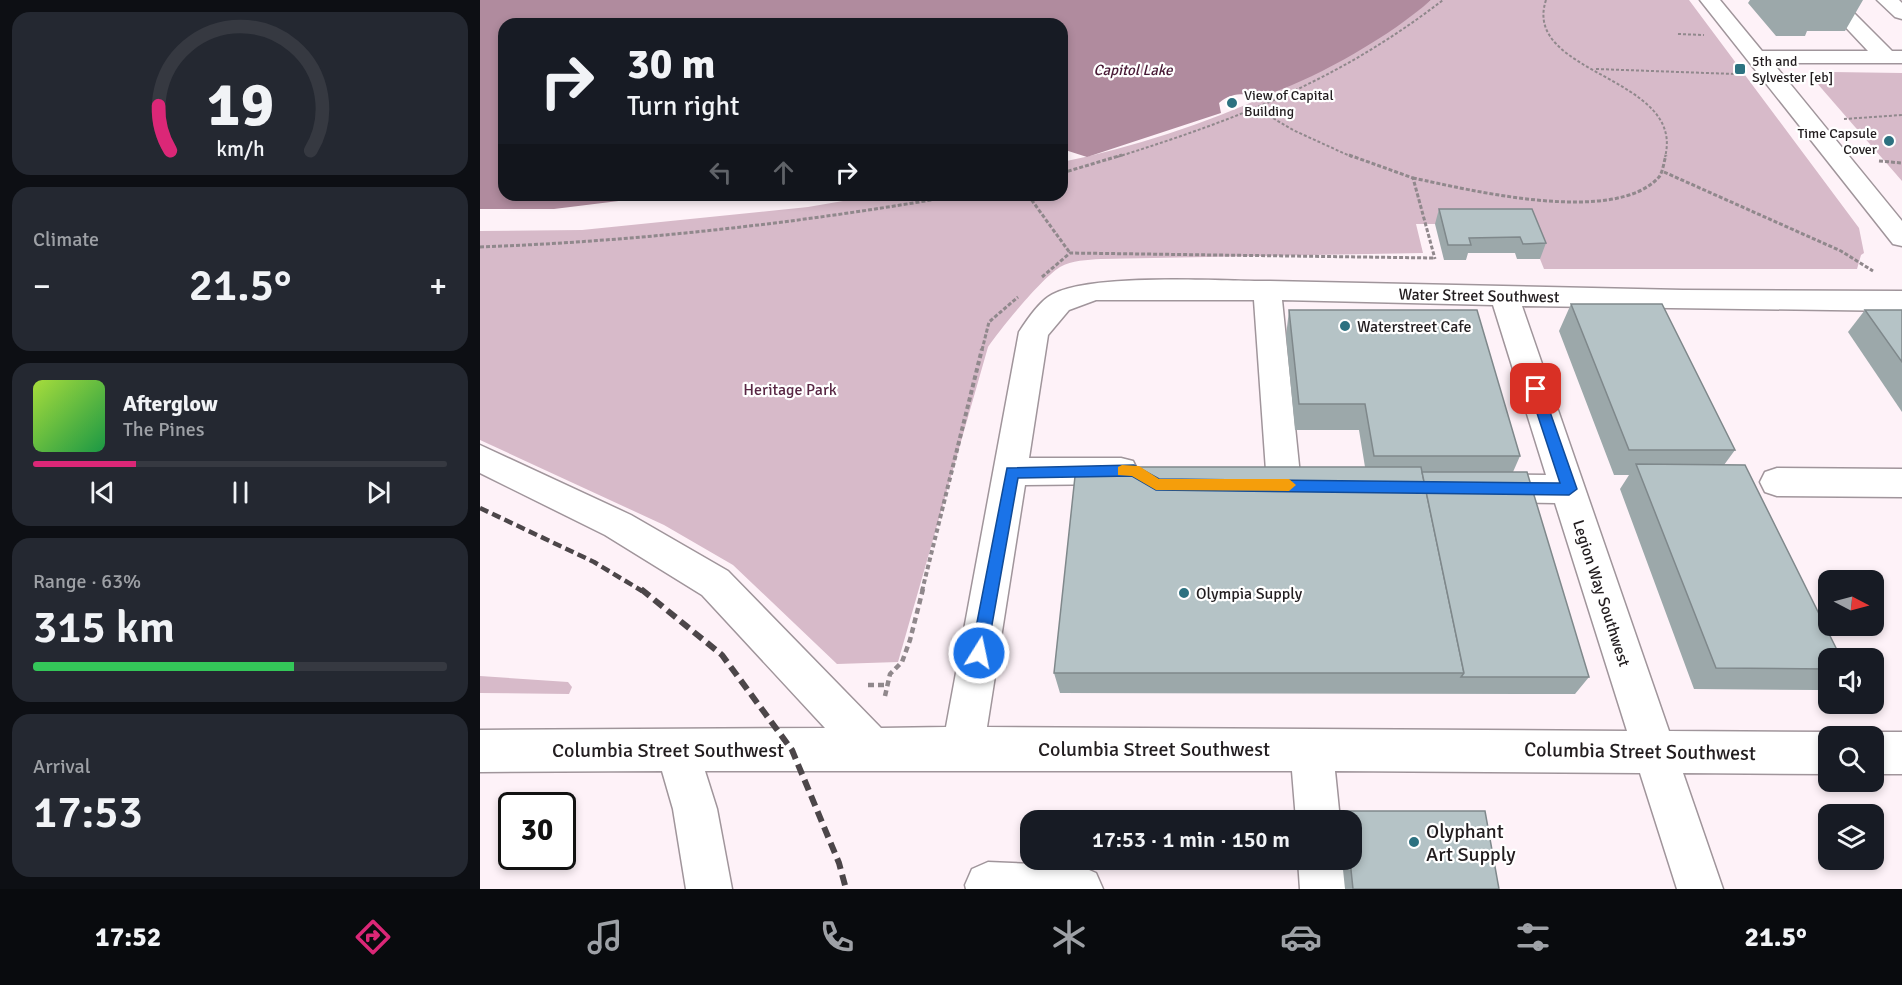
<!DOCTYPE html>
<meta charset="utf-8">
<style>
:root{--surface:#171b24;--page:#242831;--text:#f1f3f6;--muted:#9ea1a6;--line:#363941;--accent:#db2777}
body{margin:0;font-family:Signika,sans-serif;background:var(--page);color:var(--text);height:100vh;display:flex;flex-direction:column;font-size:22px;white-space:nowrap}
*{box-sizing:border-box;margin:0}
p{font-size:20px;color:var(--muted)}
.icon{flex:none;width:33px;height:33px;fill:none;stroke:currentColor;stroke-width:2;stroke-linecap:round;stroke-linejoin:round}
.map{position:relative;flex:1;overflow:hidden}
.side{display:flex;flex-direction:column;gap:12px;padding:12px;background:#0d0f14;width:480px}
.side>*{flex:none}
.hud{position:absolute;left:18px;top:18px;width:570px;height:183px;border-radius:18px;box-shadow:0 3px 9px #0003;background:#171b24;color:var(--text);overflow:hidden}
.needle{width:39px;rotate:96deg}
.buttons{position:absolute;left:1338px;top:570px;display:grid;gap:12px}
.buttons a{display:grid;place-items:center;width:66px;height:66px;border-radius:12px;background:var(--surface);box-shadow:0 3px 9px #0003;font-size:30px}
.speed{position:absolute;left:18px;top:792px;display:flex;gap:12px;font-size:30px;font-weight:700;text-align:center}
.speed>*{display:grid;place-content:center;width:78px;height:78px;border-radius:50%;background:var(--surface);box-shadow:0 3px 9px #0003;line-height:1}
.speed .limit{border:3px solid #111;border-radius:9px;background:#fff;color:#111}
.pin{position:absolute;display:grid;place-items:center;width:51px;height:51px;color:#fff;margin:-26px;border-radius:12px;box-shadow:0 3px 9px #0006}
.me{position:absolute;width:66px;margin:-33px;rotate:10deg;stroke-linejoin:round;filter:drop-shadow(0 0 4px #0008)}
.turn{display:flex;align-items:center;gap:21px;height:126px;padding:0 30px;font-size:27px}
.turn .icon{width:78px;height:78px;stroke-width:2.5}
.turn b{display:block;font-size:42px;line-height:51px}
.lanes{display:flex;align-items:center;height:57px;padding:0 30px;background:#0003;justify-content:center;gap:30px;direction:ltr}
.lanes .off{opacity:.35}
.big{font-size:45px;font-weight:600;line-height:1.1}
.side .card{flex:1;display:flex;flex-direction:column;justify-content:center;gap:9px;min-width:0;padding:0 21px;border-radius:18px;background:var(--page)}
.side .dial{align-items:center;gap:0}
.dial svg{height:156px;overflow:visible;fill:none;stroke:var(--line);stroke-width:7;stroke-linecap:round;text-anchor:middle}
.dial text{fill:var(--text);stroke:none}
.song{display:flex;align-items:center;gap:18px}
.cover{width:72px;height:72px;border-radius:9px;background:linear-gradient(135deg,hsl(80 70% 55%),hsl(140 70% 35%))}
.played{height:6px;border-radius:3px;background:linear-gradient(90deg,var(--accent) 25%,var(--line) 25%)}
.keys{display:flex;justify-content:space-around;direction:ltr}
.heat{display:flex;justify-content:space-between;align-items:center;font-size:33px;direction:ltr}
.charge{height:9px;border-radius:4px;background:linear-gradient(90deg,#34c759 63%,var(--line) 0)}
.trip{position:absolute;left:540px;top:810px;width:342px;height:60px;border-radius:18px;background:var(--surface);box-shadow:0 3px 9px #0003;font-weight:600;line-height:60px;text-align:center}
.tabs{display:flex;height:96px;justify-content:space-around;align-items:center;background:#090b0e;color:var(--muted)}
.tabs .icon{width:42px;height:42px}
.tabs .current{color:var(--accent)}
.tabs b{font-size:27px;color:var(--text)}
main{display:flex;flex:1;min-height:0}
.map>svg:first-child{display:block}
.green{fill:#d7bac9}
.water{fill:#b08b9e}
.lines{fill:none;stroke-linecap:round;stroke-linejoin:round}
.minor-casing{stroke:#a0959b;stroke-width:3}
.path-far3{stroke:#90888c;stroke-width:2;stroke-dasharray:3 2;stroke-linecap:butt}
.path-far2{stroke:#90888c;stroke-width:3;stroke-dasharray:4 2;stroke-linecap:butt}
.path-far1{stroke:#90888c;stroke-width:4;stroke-dasharray:4.5 3;stroke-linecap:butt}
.path{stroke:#90888c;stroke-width:4.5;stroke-dasharray:6 4;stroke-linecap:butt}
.minor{fill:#fff;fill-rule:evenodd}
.rail-far1{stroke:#4c4649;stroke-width:4.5;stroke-dasharray:9 4.5;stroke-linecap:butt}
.rail{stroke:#4c4649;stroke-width:6;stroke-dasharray:11 6;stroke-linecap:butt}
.wall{fill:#9ca8aa}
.building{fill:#b5c3c6;stroke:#7f888b;stroke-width:1.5}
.route{fill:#1a73e8;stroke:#114b97;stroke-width:1.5}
.slow{fill:#f59e0b}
.poi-dot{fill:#2c7180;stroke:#fff;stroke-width:2}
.labels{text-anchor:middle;stroke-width:4.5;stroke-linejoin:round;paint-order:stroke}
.far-poi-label{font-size:14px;fill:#221d1f;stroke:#fff;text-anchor:start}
.far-water-label{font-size:15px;font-style:italic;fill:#481935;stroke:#fff}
.street-label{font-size:16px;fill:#221d1f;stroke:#fff}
.poi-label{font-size:16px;fill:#221d1f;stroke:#fff;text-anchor:start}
.park-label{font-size:16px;fill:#582744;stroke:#fff}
.near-street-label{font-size:20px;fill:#221d1f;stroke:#fff}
.near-poi-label{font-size:20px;fill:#221d1f;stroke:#fff;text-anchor:start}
</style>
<main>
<section class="side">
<div class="card dial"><svg viewBox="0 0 100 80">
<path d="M14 69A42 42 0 1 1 86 69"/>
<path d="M14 69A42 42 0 0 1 8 46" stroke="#db2777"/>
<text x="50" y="56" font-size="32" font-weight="700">19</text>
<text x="50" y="72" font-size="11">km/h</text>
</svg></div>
<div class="card"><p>Climate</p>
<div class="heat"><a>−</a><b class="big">21.5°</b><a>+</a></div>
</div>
<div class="card">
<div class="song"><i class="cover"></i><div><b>Afterglow</b><p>The Pines</p></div></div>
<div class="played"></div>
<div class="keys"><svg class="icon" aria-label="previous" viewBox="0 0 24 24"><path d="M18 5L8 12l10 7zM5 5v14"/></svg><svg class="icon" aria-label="pause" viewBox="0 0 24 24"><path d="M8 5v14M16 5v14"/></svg><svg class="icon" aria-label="next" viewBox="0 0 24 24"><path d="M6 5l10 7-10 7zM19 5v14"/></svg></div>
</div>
<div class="card"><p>Range · 63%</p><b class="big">315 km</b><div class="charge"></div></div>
<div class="card"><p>Arrival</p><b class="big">17:53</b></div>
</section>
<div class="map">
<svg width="1422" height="889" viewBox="0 0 1422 889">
<rect width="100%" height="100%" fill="#fef2f8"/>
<g class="green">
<path d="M951 0H1209L1379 228 1384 253 1381 255 1377 269H1064L1046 224H936L943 253 621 259C607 260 592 260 580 267 561 279 521 328 508 347L418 662 357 664 253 565 184 525 0 440V231L102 230 328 207 398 195H582V162C687 140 795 99 887 44 909 31 931 17 951 0Z"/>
<path d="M1352 72 1422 73V181L1329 74Z"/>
<path d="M0 676 88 682 92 687 89 694 0 693Z"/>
</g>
<path class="water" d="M0 0H951C912 35 840 76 792 93 774 99 757 87 739 103L741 113 607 157 582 149V24H24V195H187L74 209H0Z"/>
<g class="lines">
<g class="minor-casing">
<g id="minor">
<path d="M1220 0H1240L1282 51H1388L1340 0H1361L1412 51H1422V63H1293L1422 221V246L1413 244Z"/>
<path d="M1397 0H1419L1422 3V19L1415 17Z"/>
<path d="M787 281 1203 290 1422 291V311L1042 306 1189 731 1348 732 1359 736H1348V774L1203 773 1243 889H1197L1160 773 855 771 860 820H816L812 771H225L237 809 252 889H206L193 809 182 771 0 772V730L345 728 222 595 125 535 0 473V445L151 515 248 571 401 728 466 727 539 332C546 321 558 304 568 297 602 272 740 281 787 281ZM616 300H774L787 485 792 495 804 499 816 495 821 485 802 300 1013 305 1066 475 1006 474 994 478 989 488 994 498 1006 502 1075 503 1147 731 507 727 545 485 641 484 653 481 658 471 653 461 641 458H549L568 335 589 310Z"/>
<path d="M1297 468 1422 469V497L1297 496 1285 492 1280 482 1285 472Z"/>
<path d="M1394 732H1422V774H1394V736H1383Z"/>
<path d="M818 860H864L866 889H820Z"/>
<path d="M508 862 600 866 616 873 623 889H486L485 885 492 869Z"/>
</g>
</g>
<g class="path-far3">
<path d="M1066 0C1041 75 1206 76 1185 157"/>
<path d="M1198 34 1224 35"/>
<path d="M1116 69 1255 74"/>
<path d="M776 108 813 130 872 157"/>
<path d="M1364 119 1422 115"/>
<path d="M637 157C761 118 859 80 963 0"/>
</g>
<g class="path-far2">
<path d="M869 155 933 178 955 259"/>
<path d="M1399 161 1422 163"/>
<path d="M1184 172 1361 251 1393 271"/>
<path d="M582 173 642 155"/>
<path d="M933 178C990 190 1135 226 1179 177 1183 172 1184 161 1186 155"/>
<path d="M548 195 590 253"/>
<path d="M0 247C162 241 321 223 480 195"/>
<path d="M562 277 590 253 954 258"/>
<path d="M502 350 509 322 538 297"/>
</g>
<path class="path-far1" d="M442 591 502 349"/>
<g class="path">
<path d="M388 685H407"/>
<path d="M405 696 410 674 422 662 430 640 443 589"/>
</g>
<use href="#minor" class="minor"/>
<path class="rail-far1" d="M0 508 114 562 162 591"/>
<path class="rail" d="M161 589 242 655 312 750 359 863 366 889"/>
</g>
<g class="wall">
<path d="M1270 0H1383L1365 31H1327L1325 36H1296L1268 3Z"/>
<path d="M959 209 1066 243 1060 259H1037L1035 253H988L986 260H964L955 224Z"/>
<path d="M1091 304 1255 450 1244 465 1348 658V682L1338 690 1214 689 1140 489 1149 475H1134L1079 331Z"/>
<path d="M809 310 1040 456 1033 472 1109 677 1095 694 580 693 574 673 885 467 879 430H815L806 336Z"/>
<path d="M1385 310H1422V412L1368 332Z"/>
<path d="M865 811 1019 889H865L862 860H872V820H861Z"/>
</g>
<g class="building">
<path d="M959 209H1052L1066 243 1043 244 1040 237 989 238 991 245H968Z"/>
<path d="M1091 304H1182L1255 450H1149Z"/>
<path d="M809 310H997L1040 456H894L885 404H819Z"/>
<path d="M1385 310H1422V362Z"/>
<path d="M1156 464 1265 465 1361 658H1348V669L1236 668Z"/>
<path d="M596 467H941L984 673H574Z"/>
<path d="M942 472H1047L1109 677H981L984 673Z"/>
<path d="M865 811H1005L1019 889H873L870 860H872V820H866Z"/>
</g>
<path class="route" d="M1056 384 1062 389 1097 489 1089 495 676 490 652 476 538 478 507 653 504 658 499 660 493 658 491 653 527 468 654 465 679 479 1080 483 1049 389Z"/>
<path class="slow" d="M642 465 659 466 679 479H809L816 485 809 491 676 490 652 476 638 475V467Z"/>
<g class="poi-dot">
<rect x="1254" y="63" width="12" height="12" rx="3"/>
<circle cx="752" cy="103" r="6"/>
<circle cx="1409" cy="141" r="6"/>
<circle cx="865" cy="326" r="6"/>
<circle cx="704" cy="593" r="6"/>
<circle cx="934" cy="842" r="6"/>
</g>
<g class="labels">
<g class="far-poi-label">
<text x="1272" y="66">5th and<tspan x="1272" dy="16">Sylvester [eb]</tspan></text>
<text x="764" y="100">View of Capital<tspan x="764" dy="16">Building</tspan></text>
<text x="1397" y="138" text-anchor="end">Time Capsule<tspan x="1397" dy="16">Cover</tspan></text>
</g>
<g class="far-water-label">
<text x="653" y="75">Capitol Lake</text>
</g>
<g class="street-label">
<text transform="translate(999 295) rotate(1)" y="6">Water Street Southwest</text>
<text transform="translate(1122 593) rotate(72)" y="6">Legion Way Southwest</text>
</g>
<g class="poi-label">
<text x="877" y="332">Waterstreet Cafe</text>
<text x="716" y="599">Olympia Supply</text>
</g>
<g class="park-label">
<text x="310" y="395">Heritage Park</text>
</g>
<g class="near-street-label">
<text x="674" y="756">Columbia Street Southwest</text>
<text x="188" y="757">Columbia Street Southwest</text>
<text transform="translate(1160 751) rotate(1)" y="7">Columbia Street Southwest</text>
</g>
<g class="near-poi-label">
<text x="946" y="838">Olyphant<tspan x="946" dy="23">Art Supply</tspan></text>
</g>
</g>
</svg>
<div class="buttons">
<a><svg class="needle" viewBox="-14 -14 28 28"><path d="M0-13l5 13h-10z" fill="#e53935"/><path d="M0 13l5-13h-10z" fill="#9ea1a6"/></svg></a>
<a><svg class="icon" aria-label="sound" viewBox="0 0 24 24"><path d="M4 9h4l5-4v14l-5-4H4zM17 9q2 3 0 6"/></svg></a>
<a><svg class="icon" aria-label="search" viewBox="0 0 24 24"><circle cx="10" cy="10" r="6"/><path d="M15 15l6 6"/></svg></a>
<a><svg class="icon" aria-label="layers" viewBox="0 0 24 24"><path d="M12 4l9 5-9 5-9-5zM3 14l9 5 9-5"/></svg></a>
</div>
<div class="speed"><div class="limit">30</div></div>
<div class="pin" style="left:1056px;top:389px;background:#d93025"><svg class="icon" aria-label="arrive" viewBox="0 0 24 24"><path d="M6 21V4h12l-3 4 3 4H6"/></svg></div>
<svg class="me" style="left:499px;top:653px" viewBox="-20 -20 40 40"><circle r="17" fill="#1a73e8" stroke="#fff" stroke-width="3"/><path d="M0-11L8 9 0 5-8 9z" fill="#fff"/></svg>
<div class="trip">17:53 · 1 min · 150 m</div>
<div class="hud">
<div class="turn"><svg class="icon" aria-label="right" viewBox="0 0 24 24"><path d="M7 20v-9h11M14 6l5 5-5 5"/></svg><div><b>30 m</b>Turn right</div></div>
<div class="lanes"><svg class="icon off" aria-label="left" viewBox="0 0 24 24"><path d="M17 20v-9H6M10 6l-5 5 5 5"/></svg><svg class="icon off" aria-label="ahead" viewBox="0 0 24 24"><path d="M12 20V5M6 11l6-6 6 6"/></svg><svg class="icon" aria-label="right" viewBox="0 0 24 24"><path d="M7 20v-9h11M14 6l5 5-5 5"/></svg></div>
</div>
</div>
</main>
<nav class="tabs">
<b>17:52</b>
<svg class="icon current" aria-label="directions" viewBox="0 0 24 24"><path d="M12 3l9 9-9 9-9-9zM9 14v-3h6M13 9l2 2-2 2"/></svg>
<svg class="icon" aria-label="music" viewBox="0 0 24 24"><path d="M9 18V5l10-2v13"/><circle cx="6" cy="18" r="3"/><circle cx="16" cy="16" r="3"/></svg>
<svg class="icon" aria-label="phone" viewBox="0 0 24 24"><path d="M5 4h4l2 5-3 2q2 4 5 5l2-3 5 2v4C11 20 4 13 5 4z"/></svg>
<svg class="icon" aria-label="climate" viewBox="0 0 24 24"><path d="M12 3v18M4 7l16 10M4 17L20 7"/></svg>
<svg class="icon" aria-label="car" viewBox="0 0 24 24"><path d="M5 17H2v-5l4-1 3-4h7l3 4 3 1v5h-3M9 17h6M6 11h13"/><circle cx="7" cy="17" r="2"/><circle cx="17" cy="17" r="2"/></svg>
<svg class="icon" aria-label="filters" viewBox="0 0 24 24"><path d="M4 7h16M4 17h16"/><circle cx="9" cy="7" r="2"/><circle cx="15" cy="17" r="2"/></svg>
<b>21.5°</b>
</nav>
